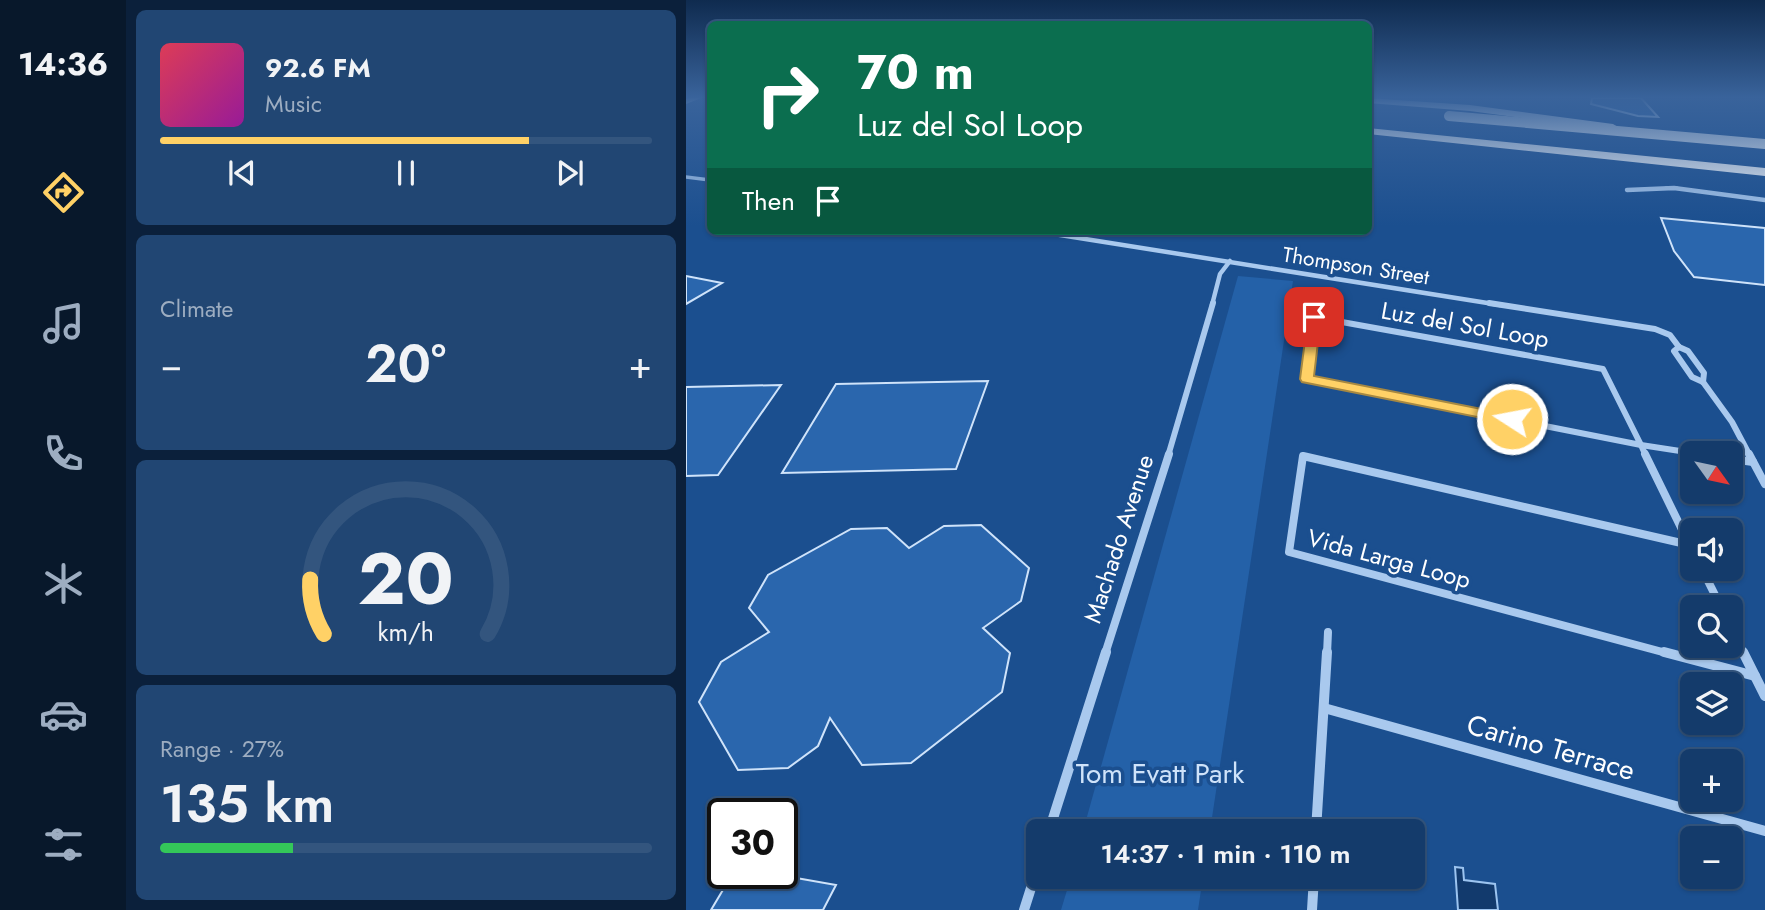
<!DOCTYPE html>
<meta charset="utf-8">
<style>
:root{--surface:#143b6b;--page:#214673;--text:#f1f3f6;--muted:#9dadc1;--line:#33557e;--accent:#ffd166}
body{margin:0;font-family:Jost,sans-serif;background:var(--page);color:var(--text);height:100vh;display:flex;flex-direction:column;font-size:26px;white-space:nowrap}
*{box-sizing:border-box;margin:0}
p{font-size:23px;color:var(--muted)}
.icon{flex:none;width:38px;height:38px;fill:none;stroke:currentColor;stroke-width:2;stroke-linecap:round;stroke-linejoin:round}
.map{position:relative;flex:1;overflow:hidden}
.details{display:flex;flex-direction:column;gap:10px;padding:10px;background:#0b203b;width:560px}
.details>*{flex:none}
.top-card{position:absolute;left:21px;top:21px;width:665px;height:214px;border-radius:10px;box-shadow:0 2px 5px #0004,0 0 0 2px var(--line);background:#0b6e4f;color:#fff;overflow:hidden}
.needle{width:46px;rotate:123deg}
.fabs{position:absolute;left:994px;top:441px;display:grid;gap:14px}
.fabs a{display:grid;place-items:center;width:63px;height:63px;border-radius:10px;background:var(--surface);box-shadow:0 2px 5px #0004,0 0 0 2px var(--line);font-size:35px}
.speed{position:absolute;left:21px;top:798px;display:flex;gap:14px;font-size:35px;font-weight:700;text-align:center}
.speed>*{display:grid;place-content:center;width:91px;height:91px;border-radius:50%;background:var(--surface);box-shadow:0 2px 5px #0004,0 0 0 2px var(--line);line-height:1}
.speed .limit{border:4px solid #111;border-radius:10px;background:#fff;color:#111}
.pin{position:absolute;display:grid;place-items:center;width:60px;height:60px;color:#fff;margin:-30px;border-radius:14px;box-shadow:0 4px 10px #0006}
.me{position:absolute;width:77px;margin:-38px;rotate:281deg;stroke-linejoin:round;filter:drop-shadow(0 0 5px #0008)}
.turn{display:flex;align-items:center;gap:24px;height:147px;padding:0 35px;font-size:32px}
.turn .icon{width:91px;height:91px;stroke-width:2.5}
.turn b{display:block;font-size:49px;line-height:60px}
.then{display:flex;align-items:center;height:66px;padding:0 35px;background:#0003;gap:14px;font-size:26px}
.big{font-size:52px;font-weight:600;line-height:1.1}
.details .widget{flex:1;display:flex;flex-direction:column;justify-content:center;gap:10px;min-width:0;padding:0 24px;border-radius:10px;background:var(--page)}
.details .dial{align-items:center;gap:0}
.dial svg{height:182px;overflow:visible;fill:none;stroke:var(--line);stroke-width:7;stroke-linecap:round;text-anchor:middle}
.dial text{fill:var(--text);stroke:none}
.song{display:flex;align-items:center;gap:21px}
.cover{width:84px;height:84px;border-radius:10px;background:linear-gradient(135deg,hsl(350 70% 55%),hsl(300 70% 35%))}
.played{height:7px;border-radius:4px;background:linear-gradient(90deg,var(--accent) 75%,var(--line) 75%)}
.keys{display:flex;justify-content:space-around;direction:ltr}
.heat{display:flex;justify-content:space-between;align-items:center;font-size:38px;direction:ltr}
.charge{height:10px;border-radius:5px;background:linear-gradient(90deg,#34c759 27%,var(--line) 0)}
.trip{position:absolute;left:340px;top:819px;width:399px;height:70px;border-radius:10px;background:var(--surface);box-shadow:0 2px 5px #0004,0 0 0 2px var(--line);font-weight:600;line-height:70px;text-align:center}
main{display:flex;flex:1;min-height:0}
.dock{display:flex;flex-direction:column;width:126px;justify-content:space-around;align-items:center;background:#08182b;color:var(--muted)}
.dock .icon{width:49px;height:49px}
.dock .selected{color:var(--accent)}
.dock b{font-size:32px;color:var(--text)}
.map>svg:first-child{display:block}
.green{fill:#2461a8}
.water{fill:#123a6d;stroke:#9cc4f0;stroke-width:2}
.building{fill:#2a66ad;stroke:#cfe3fa;stroke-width:2}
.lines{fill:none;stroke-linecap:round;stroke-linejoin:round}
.minor-far4{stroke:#a9c9ee;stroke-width:3.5}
.minor-far3{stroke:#a9c9ee;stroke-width:4.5}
.minor-far2{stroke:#a9c9ee;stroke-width:6}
.minor-far1{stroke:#a9c9ee;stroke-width:8}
.minor{stroke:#a9c9ee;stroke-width:10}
.primary{fill:#f0f6ff;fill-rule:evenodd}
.motorway{fill:#fff;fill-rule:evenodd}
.motorway-bridge{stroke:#fff;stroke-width:10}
.route{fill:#ffd166;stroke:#a68842;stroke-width:2}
.labels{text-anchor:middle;stroke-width:7;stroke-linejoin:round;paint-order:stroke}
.far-street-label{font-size:21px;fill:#fff;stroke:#1b4f8f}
.street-label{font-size:24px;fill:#fff;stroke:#1b4f8f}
.near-street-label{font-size:28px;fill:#fff;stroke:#1b4f8f}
.near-park-label{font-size:28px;fill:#cfe3fa;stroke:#1b4f8f}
</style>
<main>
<nav class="dock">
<b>14:36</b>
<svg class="icon selected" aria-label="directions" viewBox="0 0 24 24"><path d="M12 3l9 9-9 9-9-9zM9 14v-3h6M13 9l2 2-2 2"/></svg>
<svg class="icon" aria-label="music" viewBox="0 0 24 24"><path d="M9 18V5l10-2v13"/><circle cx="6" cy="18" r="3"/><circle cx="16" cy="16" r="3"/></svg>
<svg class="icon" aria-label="phone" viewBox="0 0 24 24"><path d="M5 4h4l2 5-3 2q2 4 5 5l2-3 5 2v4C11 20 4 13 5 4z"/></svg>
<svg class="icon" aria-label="climate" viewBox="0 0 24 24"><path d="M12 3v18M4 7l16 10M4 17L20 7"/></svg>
<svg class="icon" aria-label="car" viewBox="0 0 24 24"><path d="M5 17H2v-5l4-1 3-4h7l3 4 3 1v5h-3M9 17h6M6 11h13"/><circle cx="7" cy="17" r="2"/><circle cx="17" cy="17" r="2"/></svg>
<svg class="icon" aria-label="filters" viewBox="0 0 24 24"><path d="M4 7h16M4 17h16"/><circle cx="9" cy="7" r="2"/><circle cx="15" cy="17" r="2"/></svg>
</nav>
<section class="details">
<div class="widget">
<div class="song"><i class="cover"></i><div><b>92.6 FM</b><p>Music</p></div></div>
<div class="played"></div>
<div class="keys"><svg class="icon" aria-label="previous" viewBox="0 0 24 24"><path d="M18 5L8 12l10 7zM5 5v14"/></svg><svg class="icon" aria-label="pause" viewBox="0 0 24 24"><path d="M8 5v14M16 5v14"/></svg><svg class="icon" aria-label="next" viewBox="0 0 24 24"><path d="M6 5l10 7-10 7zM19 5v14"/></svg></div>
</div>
<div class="widget"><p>Climate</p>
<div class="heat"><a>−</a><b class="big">20°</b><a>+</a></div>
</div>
<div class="widget dial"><svg viewBox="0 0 100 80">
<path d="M14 69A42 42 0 1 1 86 69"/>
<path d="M14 69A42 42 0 0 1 8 45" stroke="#ffd166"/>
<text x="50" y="56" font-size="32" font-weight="700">20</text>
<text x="50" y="72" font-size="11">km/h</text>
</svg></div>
<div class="widget"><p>Range · 27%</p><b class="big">135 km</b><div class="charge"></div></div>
</section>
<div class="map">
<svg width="1079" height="910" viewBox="0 0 1079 910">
<rect width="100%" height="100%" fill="#1b4f8f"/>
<g class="green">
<path d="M552 276 607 281 524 831H397Z"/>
<path d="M385 877H517L512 910H375Z"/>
</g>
<path class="water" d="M769 867 777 868 778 880 809 884 812 910H772Z"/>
<g class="building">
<path d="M906 98H955L972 117 952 116 905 104Z"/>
<path d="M975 218 1079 228V285L1008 277 988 251Z"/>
<path d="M0 276 36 283 0 304Z"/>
<path d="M302 381 270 469 96 473 150 384Z"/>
<path d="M95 385 32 475 0 476V387Z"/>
<path d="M295 525 343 568 335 601 297 628 324 653 316 692 225 763 176 765 144 718 132 746 102 768 52 770 13 702 35 662 83 632 63 608 82 575 165 529 201 528 223 548 258 526Z"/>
<path d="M47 873H82L150 885 137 910H25Z"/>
</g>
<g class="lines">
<g class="minor-far4">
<path d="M0 177 24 180"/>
<path d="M980 188H991"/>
</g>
<g class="minor-far3">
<path d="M941 190 988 188 1079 200"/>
<path d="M349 231 814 305"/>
<path d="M526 305 534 274 544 261"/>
</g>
<g class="minor-far2">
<path d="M803 303 969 329 984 335 993 347"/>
<path d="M628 317 917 369 955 445 621 379Z"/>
<path d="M993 347 988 351 1006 377 1017 382 1046 422 1064 456"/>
<path d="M993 347 1002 351 1018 373 1017 382"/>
<path d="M955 445 1007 453"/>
<path d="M955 445 960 456"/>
<path d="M482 456 527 303"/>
</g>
<g class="minor-far1">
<path d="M959 454 1006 550"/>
<path d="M1063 454 1079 484"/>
<path d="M1045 459 1067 462"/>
<path d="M1016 569 1035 607"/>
<path d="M1045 628 1058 654"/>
<path d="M419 654 483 454"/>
<path d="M641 654 642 632"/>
<path d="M984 654 603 552 617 456 1004 545"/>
</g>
<g class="minor">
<path d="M978 652 1069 676"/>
<path d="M1057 652 1079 696"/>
<path d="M638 708 1079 831"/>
<path d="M363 831 420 652"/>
<path d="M630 831 641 652"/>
<path d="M338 910 352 866"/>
<path d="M626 910 628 877"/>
</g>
<path class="primary" d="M3 98H15L0 104V99Z"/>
<g class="motorway">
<path d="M682 98 784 105 927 124 932 127 927 130 784 111 682 103Z"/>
<path d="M682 128 1079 168V176L682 134Z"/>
</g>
<path class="motorway-bridge" d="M763 116 1079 144"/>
</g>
<linearGradient id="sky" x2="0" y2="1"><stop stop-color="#0f2b4f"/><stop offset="0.43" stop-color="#39639b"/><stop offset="1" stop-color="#39639b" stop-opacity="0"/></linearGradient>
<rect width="1079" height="226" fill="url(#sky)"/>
<path class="route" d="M628 313 635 317 628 376 826 415 833 419 826 424 616 382 614 379 622 317Z"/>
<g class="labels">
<g class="far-street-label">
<text transform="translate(670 266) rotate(9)" y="7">Thompson Street</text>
</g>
<g class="street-label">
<text transform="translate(779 325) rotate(10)" y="8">Luz del Sol Loop</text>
<text transform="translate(433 539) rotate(-72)" y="8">Machado Avenue</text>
<text transform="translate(703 559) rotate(15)" y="8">Vida Larga Loop</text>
</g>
<g class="near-street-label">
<text transform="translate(865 747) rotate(16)" y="10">Carino Terrace</text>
</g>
<g class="near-park-label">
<text x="474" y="783">Tom Evatt Park</text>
</g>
</g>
</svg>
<div class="fabs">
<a><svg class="needle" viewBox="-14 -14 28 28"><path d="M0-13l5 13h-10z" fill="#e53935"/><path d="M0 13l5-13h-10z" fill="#9dadc1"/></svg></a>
<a><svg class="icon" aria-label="sound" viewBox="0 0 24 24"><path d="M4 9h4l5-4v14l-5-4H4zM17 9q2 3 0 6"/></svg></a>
<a><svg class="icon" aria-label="search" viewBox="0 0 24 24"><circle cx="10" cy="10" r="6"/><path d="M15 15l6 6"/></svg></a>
<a><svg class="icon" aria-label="layers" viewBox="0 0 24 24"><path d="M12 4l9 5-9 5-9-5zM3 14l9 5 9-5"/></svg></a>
<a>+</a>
<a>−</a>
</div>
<div class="speed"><div class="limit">30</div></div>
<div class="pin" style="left:628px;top:317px;background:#d93025"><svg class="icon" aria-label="arrive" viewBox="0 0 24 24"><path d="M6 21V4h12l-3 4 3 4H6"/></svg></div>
<svg class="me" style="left:826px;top:419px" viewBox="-20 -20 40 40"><circle r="17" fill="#ffd166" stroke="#fff" stroke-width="3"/><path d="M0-11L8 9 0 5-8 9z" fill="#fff"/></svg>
<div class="trip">14:37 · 1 min · 110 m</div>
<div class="top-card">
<div class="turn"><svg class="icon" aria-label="right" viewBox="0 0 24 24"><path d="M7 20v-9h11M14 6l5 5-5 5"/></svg><div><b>70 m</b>Luz del Sol Loop</div></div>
<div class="then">Then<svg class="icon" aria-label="arrive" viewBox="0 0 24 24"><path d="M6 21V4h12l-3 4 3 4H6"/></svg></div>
</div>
</div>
</main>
